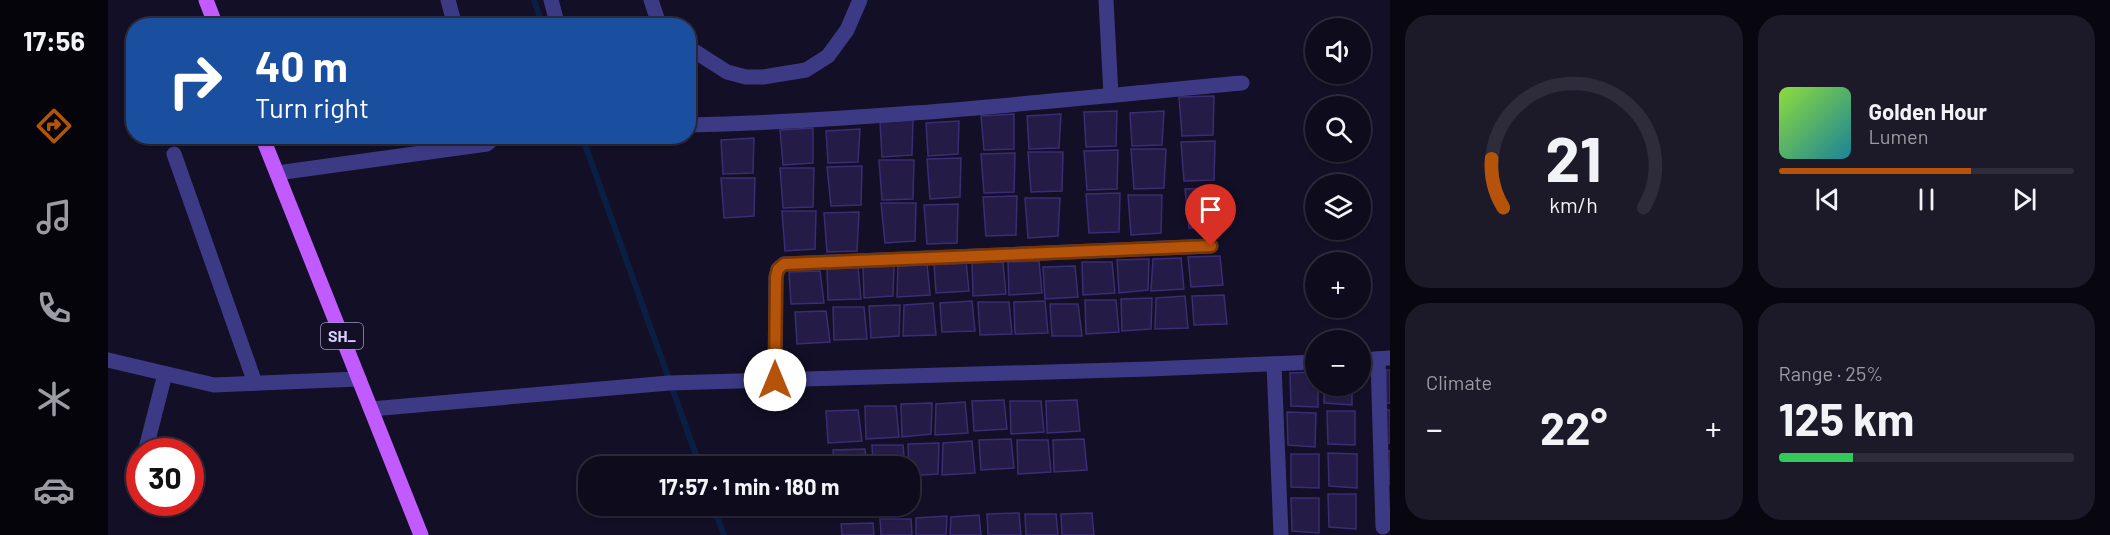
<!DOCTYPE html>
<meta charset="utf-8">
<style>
:root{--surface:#0e0b1c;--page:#1c1929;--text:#f1f3f6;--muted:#9b9ba3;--line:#2e2b3b;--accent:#b45309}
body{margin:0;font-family:Barlow,sans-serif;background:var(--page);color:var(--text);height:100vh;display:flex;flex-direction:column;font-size:22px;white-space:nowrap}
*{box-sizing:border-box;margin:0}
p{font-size:20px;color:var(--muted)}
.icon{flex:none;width:33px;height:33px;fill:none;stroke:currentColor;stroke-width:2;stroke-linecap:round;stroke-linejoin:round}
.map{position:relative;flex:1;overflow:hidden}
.panel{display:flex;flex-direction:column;gap:15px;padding:15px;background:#08060f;width:720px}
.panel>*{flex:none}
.banner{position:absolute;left:18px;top:18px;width:570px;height:126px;border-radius:24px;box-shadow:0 2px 4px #0004,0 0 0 2px var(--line);background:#1a4fa0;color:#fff;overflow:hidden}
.tools{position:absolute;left:1197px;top:18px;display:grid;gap:12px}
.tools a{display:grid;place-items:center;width:66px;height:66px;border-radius:50%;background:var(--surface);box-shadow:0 2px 4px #0004,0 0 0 2px var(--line);font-size:30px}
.speed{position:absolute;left:18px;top:438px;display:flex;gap:12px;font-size:30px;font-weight:700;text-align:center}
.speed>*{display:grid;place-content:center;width:78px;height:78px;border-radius:50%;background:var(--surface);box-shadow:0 2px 4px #0004,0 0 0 2px var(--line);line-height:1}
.speed .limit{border:9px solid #d22;background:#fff;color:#111}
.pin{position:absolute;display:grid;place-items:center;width:51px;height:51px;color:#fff;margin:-62px -26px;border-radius:50% 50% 50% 0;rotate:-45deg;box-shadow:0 0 6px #0007}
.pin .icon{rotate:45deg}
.me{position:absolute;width:66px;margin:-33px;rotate:0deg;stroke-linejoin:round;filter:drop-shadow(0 0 4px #0008)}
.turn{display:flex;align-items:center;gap:21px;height:126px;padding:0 30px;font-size:27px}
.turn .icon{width:78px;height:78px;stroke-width:2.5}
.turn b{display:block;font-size:42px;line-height:51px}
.big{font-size:45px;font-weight:700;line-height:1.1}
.panel .card{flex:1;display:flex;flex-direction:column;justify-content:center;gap:9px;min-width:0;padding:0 21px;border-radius:24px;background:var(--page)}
.panel .dial{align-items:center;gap:0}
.dial svg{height:156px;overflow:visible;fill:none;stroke:var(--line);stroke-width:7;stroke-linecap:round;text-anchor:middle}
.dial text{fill:var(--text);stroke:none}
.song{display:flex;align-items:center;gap:18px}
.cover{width:72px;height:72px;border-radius:9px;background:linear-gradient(135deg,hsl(90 70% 55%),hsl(190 70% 35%))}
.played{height:6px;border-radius:3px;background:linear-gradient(90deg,var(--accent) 65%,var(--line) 65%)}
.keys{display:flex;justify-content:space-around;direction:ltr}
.heat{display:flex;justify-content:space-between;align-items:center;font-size:33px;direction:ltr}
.charge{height:9px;border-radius:4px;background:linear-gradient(90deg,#34c759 25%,var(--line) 0)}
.panel .tiles{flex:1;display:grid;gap:15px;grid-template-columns:repeat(2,1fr)}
.trip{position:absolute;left:470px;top:456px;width:342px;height:60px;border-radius:24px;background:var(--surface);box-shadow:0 2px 4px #0004,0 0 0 2px var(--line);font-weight:700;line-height:60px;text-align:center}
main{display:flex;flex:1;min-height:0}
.menu{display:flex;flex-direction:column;width:108px;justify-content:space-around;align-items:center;background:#06040b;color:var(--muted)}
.menu .icon{width:42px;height:42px}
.menu .selected{color:var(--accent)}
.menu b{font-size:27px;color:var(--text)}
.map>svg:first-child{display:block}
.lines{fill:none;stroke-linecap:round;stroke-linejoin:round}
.stream{stroke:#0a1f44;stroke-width:6}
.building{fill:#241b47;stroke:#3b2d73;stroke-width:1.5}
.minor{stroke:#3d3a85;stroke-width:15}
.major{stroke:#c25bff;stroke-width:15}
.route-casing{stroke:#753606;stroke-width:15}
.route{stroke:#b45309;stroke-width:10}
.labels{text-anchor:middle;stroke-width:6;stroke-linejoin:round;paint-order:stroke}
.shield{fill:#130f26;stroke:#9e99be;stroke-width:1.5}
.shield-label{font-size:16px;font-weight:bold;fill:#d9d4ff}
</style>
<main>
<nav class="menu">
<b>17:56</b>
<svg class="icon selected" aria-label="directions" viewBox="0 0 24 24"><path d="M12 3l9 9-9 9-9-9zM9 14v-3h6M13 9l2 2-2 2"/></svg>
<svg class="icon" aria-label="music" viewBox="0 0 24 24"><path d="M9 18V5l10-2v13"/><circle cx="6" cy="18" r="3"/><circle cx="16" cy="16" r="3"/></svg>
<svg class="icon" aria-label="phone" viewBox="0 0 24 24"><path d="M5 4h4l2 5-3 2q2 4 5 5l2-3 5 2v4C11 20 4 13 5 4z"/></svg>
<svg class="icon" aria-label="climate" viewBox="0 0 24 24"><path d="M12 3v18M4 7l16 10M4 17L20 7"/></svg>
<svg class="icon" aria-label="car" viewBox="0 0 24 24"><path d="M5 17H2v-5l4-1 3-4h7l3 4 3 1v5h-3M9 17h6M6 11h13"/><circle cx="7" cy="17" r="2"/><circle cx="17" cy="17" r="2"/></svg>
</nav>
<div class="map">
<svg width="1282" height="535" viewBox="0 0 1282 535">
<rect width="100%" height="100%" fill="#130f26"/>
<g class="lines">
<g class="stream">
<path d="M426 0 435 26"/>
<path d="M474 136 592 466"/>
<path d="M605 506 616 535"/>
</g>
</g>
<g class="building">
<path d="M1106 96 1105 135 1074 136 1071 97Z"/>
<path d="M1009 111 1008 146 978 147 976 112Z"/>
<path d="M1056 111 1054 145 1024 146 1022 113Z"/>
<path d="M906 114V149L876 150 873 116Z"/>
<path d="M953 114 951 148 921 149 919 116Z"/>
<path d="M805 120 804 155 774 157 772 122Z"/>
<path d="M851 121 850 154 820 156 818 123Z"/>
<path d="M705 128V163L675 165 672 130Z"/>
<path d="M752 129 750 162 720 163 718 131Z"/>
<path d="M646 138 645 173 615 174 613 140Z"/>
<path d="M1107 141 1106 180 1076 181 1073 142Z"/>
<path d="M1023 149H1058L1056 188 1026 189Z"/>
<path d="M1010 150 1009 189 979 190 976 151Z"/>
<path d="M920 152H955L954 191 923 192Z"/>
<path d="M907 153 906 192 876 193 873 154Z"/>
<path d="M853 158 852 197 822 199 819 159Z"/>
<path d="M771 160H806L805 199 774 200Z"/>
<path d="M754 166 753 205 723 206 719 167Z"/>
<path d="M672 168H706L705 207 675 208Z"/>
<path d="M613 178H647L646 216 616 218Z"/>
<path d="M1112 188 1111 227 1081 228 1077 189Z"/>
<path d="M1012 193 1011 232 981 233 978 194Z"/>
<path d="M1020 195H1054L1053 233 1023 235Z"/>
<path d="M909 196 908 235 878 236 875 197Z"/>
<path d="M917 198H952L950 236 920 238Z"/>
<path d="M773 203H808L807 241 777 243Z"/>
<path d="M850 204 849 243 819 244 816 205Z"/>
<path d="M674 211H708L707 249 677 251Z"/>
<path d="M751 212 749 251 719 252 716 213Z"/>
<path d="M1112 256 1115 285 1083 287 1080 257Z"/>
<path d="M1073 258 1076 289 1043 291 1045 259Z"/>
<path d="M1041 259 1040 290 1011 293 1009 260Z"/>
<path d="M931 261 934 293 901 295 900 262Z"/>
<path d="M858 262 861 291 828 293 826 263Z"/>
<path d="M864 262H895L898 294 865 296Z"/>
<path d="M974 262H1004L1007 293 975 295Z"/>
<path d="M819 263 822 295 789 297 790 265Z"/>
<path d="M786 265 785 296 756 298 755 266Z"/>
<path d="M967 266 970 297 937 299 935 267Z"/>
<path d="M750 267 753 299 720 300 719 268Z"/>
<path d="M712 271 716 303 683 304 681 272Z"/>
<path d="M1116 295 1119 324 1086 325 1084 296Z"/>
<path d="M1077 296 1080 328 1047 329 1048 298Z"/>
<path d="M1044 298 1043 329 1014 331 1013 299Z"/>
<path d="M977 300H1008L1011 332 978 334Z"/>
<path d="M864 301 867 331 834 332 832 303Z"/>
<path d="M937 301 940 333 907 334 906 302Z"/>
<path d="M870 302H901L904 334 872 335Z"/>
<path d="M825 303 828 335 795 336 796 305Z"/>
<path d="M942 304H970L974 336H944Z"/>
<path d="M792 305 791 336 763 338 761 306Z"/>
<path d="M725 307H756L759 339 726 340Z"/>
<path d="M718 311 722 342 689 344 687 312Z"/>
<rect x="1278" y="370" width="4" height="33"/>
<path d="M1208 372V386H1210V407L1183 406 1182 373Z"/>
<path d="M1216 386H1244V405L1216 403Z"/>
<path d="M896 400 899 429 866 431 864 401Z"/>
<path d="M969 400 972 431 939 433 938 401Z"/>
<path d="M902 401H933L936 432 903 434Z"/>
<path d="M857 402 860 433 827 435 828 404Z"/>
<path d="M824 403 823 434 794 437 793 404Z"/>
<path d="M757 406H788L791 437 758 439Z"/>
<path d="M750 410 754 441 720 443 718 411Z"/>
<path d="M1275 410H1282V443H1276Z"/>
<path d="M1219 411H1247V445L1220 444Z"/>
<path d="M1179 412 1208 413 1207 447 1180 445Z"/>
<path d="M903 439 906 468 873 470 871 440Z"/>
<path d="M976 439 979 470 946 472 945 440Z"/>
<path d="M909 440H940L943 472 910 474Z"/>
<path d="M864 441 867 473 834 475 835 443Z"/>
<path d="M831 443 830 474 801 476 800 444Z"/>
<path d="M764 445H795L797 466H765Z"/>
<path d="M757 449 759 466H726L725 450Z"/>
<path d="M1278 451H1282V484H1279Z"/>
<path d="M1220 453 1249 454V488L1221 486Z"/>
<path d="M1183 454H1211V488L1183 487Z"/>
<path d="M1220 494H1248V529L1221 527Z"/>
<path d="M1183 498H1211V533L1184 531Z"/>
<path d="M911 513 913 535H880L879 514Z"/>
<path d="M984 513 986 535H954L953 514Z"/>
<path d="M917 514H948L950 535H918Z"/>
<path d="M871 515 873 535H842L843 517Z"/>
<path d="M839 516 838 535H808V518Z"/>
<path d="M772 519H803L804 535H773Z"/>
<path d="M765 523 766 535H734L733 524Z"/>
</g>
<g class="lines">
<g class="minor">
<path d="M340 0 347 26"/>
<path d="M443 0 450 26"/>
<path d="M543 0 550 21 554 26"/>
<path d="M998 0 1003 95"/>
<path d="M580 47 619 72 638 77H655L698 70 720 56 739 30 752 0"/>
<path d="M580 125C765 121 950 100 1134 83"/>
<path d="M66 154 147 383"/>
<path d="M169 173 379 144 388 136"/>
<path d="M1270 359 1275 527"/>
<path d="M0 360 106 385 251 379"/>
<path d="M1252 360 1282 358"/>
<path d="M1166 364 1173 535"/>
<path d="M667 380 668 277 670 269 676 264 1103 246"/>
<path d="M263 409 561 383 1042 369 1208 362"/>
<path d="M37 452 57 374"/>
<path d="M28 485 32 473"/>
</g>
<g class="major">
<path d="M98 0 108 26"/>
<path d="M154 136 313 535"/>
</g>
</g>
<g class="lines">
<g class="route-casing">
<path id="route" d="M667 380 668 277 670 269 676 264 1103 246"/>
</g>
<use href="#route" class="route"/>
</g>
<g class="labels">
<rect class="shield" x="213" y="323" width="42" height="26" rx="4.5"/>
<g class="shield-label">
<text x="234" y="342">SH_</text>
</g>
</g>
</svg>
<div class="tools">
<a><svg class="icon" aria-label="sound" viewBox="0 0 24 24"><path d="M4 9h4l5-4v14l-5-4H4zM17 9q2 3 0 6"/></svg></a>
<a><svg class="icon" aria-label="search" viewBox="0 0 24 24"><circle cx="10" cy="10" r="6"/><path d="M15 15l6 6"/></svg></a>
<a><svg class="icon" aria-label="layers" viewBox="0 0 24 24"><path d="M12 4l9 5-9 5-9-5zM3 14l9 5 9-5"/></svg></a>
<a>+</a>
<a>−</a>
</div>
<div class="speed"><div class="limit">30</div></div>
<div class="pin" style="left:1103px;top:246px;background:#d93025"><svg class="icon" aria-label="arrive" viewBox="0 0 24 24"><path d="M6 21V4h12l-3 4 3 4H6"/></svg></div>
<svg class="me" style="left:667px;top:380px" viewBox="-20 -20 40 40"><circle r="19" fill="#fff"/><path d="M0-13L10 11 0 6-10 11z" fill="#b45309"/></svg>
<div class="trip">17:57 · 1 min · 180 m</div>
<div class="banner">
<div class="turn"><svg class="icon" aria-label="right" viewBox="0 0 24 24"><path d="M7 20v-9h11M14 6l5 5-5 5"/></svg><div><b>40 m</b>Turn right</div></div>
</div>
</div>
<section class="panel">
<div class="tiles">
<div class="card dial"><svg viewBox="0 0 100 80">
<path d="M14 69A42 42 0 1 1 86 69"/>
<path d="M14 69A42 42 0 0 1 8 44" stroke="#b45309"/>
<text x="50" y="56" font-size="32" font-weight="700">21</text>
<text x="50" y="72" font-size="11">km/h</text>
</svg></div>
<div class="card">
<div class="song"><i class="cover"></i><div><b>Golden Hour</b><p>Lumen</p></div></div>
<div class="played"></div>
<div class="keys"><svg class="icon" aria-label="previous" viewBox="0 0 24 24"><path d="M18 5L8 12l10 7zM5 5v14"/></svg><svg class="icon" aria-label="pause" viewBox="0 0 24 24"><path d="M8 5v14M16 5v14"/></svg><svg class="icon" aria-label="next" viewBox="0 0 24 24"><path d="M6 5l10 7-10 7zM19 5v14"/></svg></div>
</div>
<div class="card"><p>Climate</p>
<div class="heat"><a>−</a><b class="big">22°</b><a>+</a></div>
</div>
<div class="card"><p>Range · 25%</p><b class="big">125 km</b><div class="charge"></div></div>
</div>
</section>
</main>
